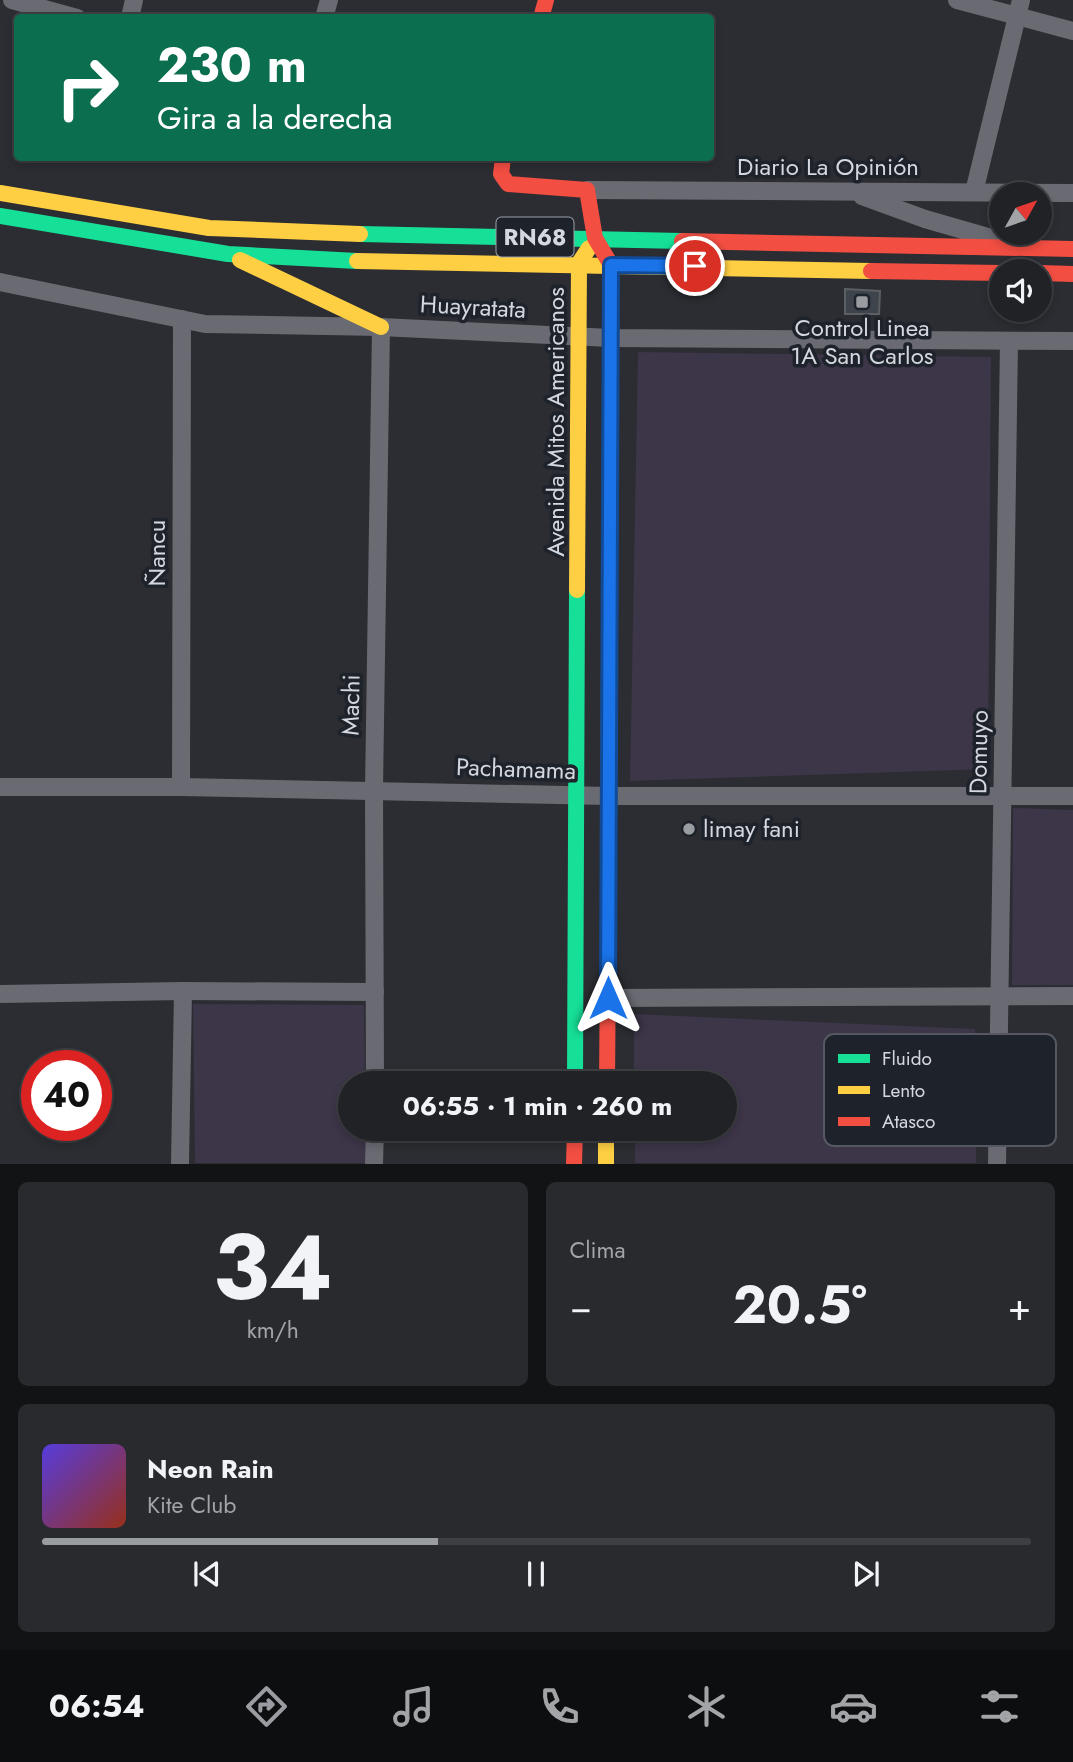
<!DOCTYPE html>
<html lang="es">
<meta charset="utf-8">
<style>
:root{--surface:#202226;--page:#282a2e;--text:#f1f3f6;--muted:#a2a4a7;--line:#3d3f43;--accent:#999ca1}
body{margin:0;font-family:Jost,sans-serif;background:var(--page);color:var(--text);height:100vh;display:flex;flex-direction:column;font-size:26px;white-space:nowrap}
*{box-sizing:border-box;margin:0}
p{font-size:23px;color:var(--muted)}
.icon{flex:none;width:38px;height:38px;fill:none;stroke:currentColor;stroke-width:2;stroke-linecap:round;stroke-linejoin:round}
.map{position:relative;height:1164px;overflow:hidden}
.panel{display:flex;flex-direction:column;gap:18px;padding:18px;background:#121315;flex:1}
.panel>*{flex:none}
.banner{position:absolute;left:14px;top:14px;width:700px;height:147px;border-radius:7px;box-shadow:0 4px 10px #0003,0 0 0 2px var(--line);background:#0b6e4f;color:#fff;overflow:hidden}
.needle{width:46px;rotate:50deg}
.tools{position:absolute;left:989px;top:182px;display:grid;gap:14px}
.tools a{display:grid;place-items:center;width:63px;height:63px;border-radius:50%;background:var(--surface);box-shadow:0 4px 10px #0003,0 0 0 2px var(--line);font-size:35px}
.speed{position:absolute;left:21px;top:1050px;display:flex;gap:14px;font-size:35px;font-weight:700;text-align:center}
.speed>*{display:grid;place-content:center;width:91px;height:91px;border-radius:50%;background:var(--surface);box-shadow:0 4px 10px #0003,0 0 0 2px var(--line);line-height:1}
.speed .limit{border:10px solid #d22;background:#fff;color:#111}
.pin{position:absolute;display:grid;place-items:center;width:60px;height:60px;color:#fff;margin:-30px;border:4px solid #fff;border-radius:50%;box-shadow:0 2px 7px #0007}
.me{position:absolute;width:77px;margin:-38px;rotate:0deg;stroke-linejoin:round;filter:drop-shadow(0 0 5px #0008)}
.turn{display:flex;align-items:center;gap:24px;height:147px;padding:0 28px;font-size:32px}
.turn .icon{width:91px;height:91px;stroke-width:2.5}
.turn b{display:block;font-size:49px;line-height:60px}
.big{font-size:52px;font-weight:700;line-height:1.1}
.panel .card{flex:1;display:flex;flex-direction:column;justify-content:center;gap:10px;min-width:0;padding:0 24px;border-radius:10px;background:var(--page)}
.panel .dial{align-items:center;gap:0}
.dial b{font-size:91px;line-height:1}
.song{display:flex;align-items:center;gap:21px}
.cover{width:84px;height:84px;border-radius:10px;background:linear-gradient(135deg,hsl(250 70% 55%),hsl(10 70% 35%))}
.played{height:7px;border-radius:4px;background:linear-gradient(90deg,var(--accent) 40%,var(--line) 40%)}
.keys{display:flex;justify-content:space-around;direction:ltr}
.heat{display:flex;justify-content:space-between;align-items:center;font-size:38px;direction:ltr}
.panel .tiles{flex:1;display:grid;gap:18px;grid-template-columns:1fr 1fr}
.card:last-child{grid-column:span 2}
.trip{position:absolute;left:338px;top:1071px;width:399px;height:70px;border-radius:35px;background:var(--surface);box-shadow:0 4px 10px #0003,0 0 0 2px var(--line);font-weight:700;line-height:70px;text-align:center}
.menu{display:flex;height:112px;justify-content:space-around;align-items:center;background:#0d0e0f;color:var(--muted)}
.menu .icon{width:49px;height:49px}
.menu .current{color:var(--accent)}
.menu b{font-size:32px;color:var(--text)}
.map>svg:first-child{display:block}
.green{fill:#3d3548}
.building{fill:#3e444b;stroke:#5c5f63;stroke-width:2}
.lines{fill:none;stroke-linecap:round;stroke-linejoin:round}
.street{stroke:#6a6a73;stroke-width:18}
.fast{stroke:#16e098;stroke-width:16}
.slow{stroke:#ffcf43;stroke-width:16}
.jam{stroke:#f24e42;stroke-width:16}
.route-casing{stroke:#114b97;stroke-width:18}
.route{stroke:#1a73e8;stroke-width:12}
.poi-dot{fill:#999ca1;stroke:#1e222b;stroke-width:2.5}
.labels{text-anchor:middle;stroke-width:7;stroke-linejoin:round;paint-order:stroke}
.shield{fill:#1e222b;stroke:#9da1a8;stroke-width:2}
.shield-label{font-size:23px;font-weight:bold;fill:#d4d7dd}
.street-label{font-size:24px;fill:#d4d7dd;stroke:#1e222b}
.poi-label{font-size:24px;fill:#d4d7dd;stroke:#1e222b}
.key{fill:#1e222b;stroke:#555860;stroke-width:2}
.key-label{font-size:19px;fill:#d4d7dd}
</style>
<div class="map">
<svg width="1073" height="1164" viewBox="0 0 1073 1164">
<rect width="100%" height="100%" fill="#2b2d32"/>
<g class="green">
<path d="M638 352 991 357 988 769 630 781Z"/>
<path d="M1013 808 1073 810V985H1012Z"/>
<path d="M193 1004 364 1005 365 1083H350V1129H366L367 1163H195Z"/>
<path d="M634 1014 975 1029 976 1163H635V1129H724V1083H634Z"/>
</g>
<path class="building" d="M845 289 880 291 879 314H845Z"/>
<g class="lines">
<g class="street">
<path d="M12 0 77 18"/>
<path d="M957 0 1073 31"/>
<path d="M130 18 134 0"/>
<path d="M324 18 329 0"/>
<path d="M587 190 1073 193"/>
<path d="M974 192 1021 0"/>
<path d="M862 196 925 219 998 240"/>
<path d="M0 282 205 324 381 327 610 338 1073 341"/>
<path d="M0 787H181L609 796H1073"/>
<path d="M181 787 182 319"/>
<path d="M0 994 183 991 375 992"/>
<path d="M608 998 1073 996"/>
<path d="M375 1083 374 789 381 327"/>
<path d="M180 1164 183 991"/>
<path d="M374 1164 375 1129"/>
<path d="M997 1164 1009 341"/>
</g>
<g class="fast">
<path d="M0 216 228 254 357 261"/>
<path d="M360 234 682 241"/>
<path d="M608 960 609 666"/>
<path d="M575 1083 577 590"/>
</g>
<g class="slow">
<path d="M0 193 209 228 360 234"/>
<path d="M240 260 381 327"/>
<path d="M357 261 871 271"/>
<path d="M577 590 579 263 589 248"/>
<path d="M606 1129V1164"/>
</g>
<g class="jam">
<path d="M541 18 546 0"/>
<path d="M503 158 501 174 508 184 587 190 595 238 611 265 609 666"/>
<path d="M682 241 1073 249"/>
<path d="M871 271 1001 273"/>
<path d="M1040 273 1073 274"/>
<path d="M607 1083 608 960"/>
<path d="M574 1164 575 1129"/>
</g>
</g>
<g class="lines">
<g class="route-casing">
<path id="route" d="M608 998 611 265 695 266"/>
</g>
<use href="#route" class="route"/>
</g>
<g class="poi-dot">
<rect x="855" y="295" width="14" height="14" rx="3.5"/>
<circle cx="689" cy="829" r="7"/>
</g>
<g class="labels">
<rect class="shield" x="496.5" y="217.5" width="77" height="39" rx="5"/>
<g class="shield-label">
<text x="535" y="245">RN68</text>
</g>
<g class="street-label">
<text x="828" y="175">Diario La Opinión</text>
<text transform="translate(473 307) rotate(3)" y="8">Huayratata</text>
<text transform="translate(556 422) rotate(-90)" y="8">Avenida Mitos Americanos</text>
<text transform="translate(157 553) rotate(-90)" y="8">Ñancu</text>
<text transform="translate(351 705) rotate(-89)" y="8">Machi</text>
<text transform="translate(979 752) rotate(-89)" y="8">Domuyo</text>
<text transform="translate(516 769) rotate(2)" y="8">Pachamama</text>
</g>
<g class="poi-label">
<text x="862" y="336">Control Linea<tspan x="862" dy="28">1A San Carlos</tspan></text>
<text x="703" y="837" text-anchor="start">limay fani</text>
</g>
</g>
<rect x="824" y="1034" width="232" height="112" rx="10" class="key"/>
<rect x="838" y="1054" width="32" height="9" fill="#16e098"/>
<rect x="838" y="1086" width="32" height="8" fill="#ffcf43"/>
<rect x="838" y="1117" width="32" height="9" fill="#f24e42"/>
<g class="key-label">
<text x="882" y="1065">Fluido</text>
<text x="882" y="1097">Lento</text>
<text x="882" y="1128">Atasco</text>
</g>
</svg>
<div class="tools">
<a><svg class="needle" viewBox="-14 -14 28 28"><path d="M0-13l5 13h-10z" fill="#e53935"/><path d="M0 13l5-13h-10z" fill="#a2a4a7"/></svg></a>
<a><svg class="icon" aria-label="sound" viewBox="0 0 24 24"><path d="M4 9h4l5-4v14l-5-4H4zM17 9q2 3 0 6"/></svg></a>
</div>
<div class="speed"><div class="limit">40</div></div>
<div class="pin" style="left:695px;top:266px;background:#d93025"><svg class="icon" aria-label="arrive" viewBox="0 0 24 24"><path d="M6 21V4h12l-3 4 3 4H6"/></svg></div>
<svg class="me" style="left:608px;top:998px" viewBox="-20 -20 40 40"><path d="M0-17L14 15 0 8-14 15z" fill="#1a73e8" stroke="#fff" stroke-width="4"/></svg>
<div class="trip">06:55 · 1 min · 260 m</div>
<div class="banner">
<div class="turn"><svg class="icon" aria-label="right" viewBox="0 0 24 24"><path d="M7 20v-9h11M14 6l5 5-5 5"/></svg><div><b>230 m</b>Gira a la derecha</div></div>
</div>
</div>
<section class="panel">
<div class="tiles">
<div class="card dial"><b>34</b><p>km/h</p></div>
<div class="card"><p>Clima</p>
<div class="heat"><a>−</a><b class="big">20.5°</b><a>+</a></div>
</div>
<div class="card">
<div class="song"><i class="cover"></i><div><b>Neon Rain</b><p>Kite Club</p></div></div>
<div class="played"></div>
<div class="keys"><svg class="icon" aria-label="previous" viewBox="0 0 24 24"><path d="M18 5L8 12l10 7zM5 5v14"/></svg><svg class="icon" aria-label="pause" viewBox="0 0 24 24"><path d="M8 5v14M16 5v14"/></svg><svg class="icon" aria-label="next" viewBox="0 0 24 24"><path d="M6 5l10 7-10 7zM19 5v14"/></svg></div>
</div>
</div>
</section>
<nav class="menu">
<b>06:54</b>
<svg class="icon current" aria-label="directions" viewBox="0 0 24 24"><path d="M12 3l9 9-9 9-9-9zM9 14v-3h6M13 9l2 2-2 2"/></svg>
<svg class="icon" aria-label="music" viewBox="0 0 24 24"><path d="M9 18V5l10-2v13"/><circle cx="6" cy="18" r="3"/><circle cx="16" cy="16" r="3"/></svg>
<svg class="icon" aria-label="phone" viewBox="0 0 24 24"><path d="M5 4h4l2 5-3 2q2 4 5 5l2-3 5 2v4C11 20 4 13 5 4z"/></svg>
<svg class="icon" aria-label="climate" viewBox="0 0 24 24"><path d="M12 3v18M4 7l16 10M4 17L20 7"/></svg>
<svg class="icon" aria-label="car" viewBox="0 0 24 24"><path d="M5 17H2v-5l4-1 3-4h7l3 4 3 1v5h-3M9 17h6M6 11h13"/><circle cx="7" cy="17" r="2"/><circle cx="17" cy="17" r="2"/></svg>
<svg class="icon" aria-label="filters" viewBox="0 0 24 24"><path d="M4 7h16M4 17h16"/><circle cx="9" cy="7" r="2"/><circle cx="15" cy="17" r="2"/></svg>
</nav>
